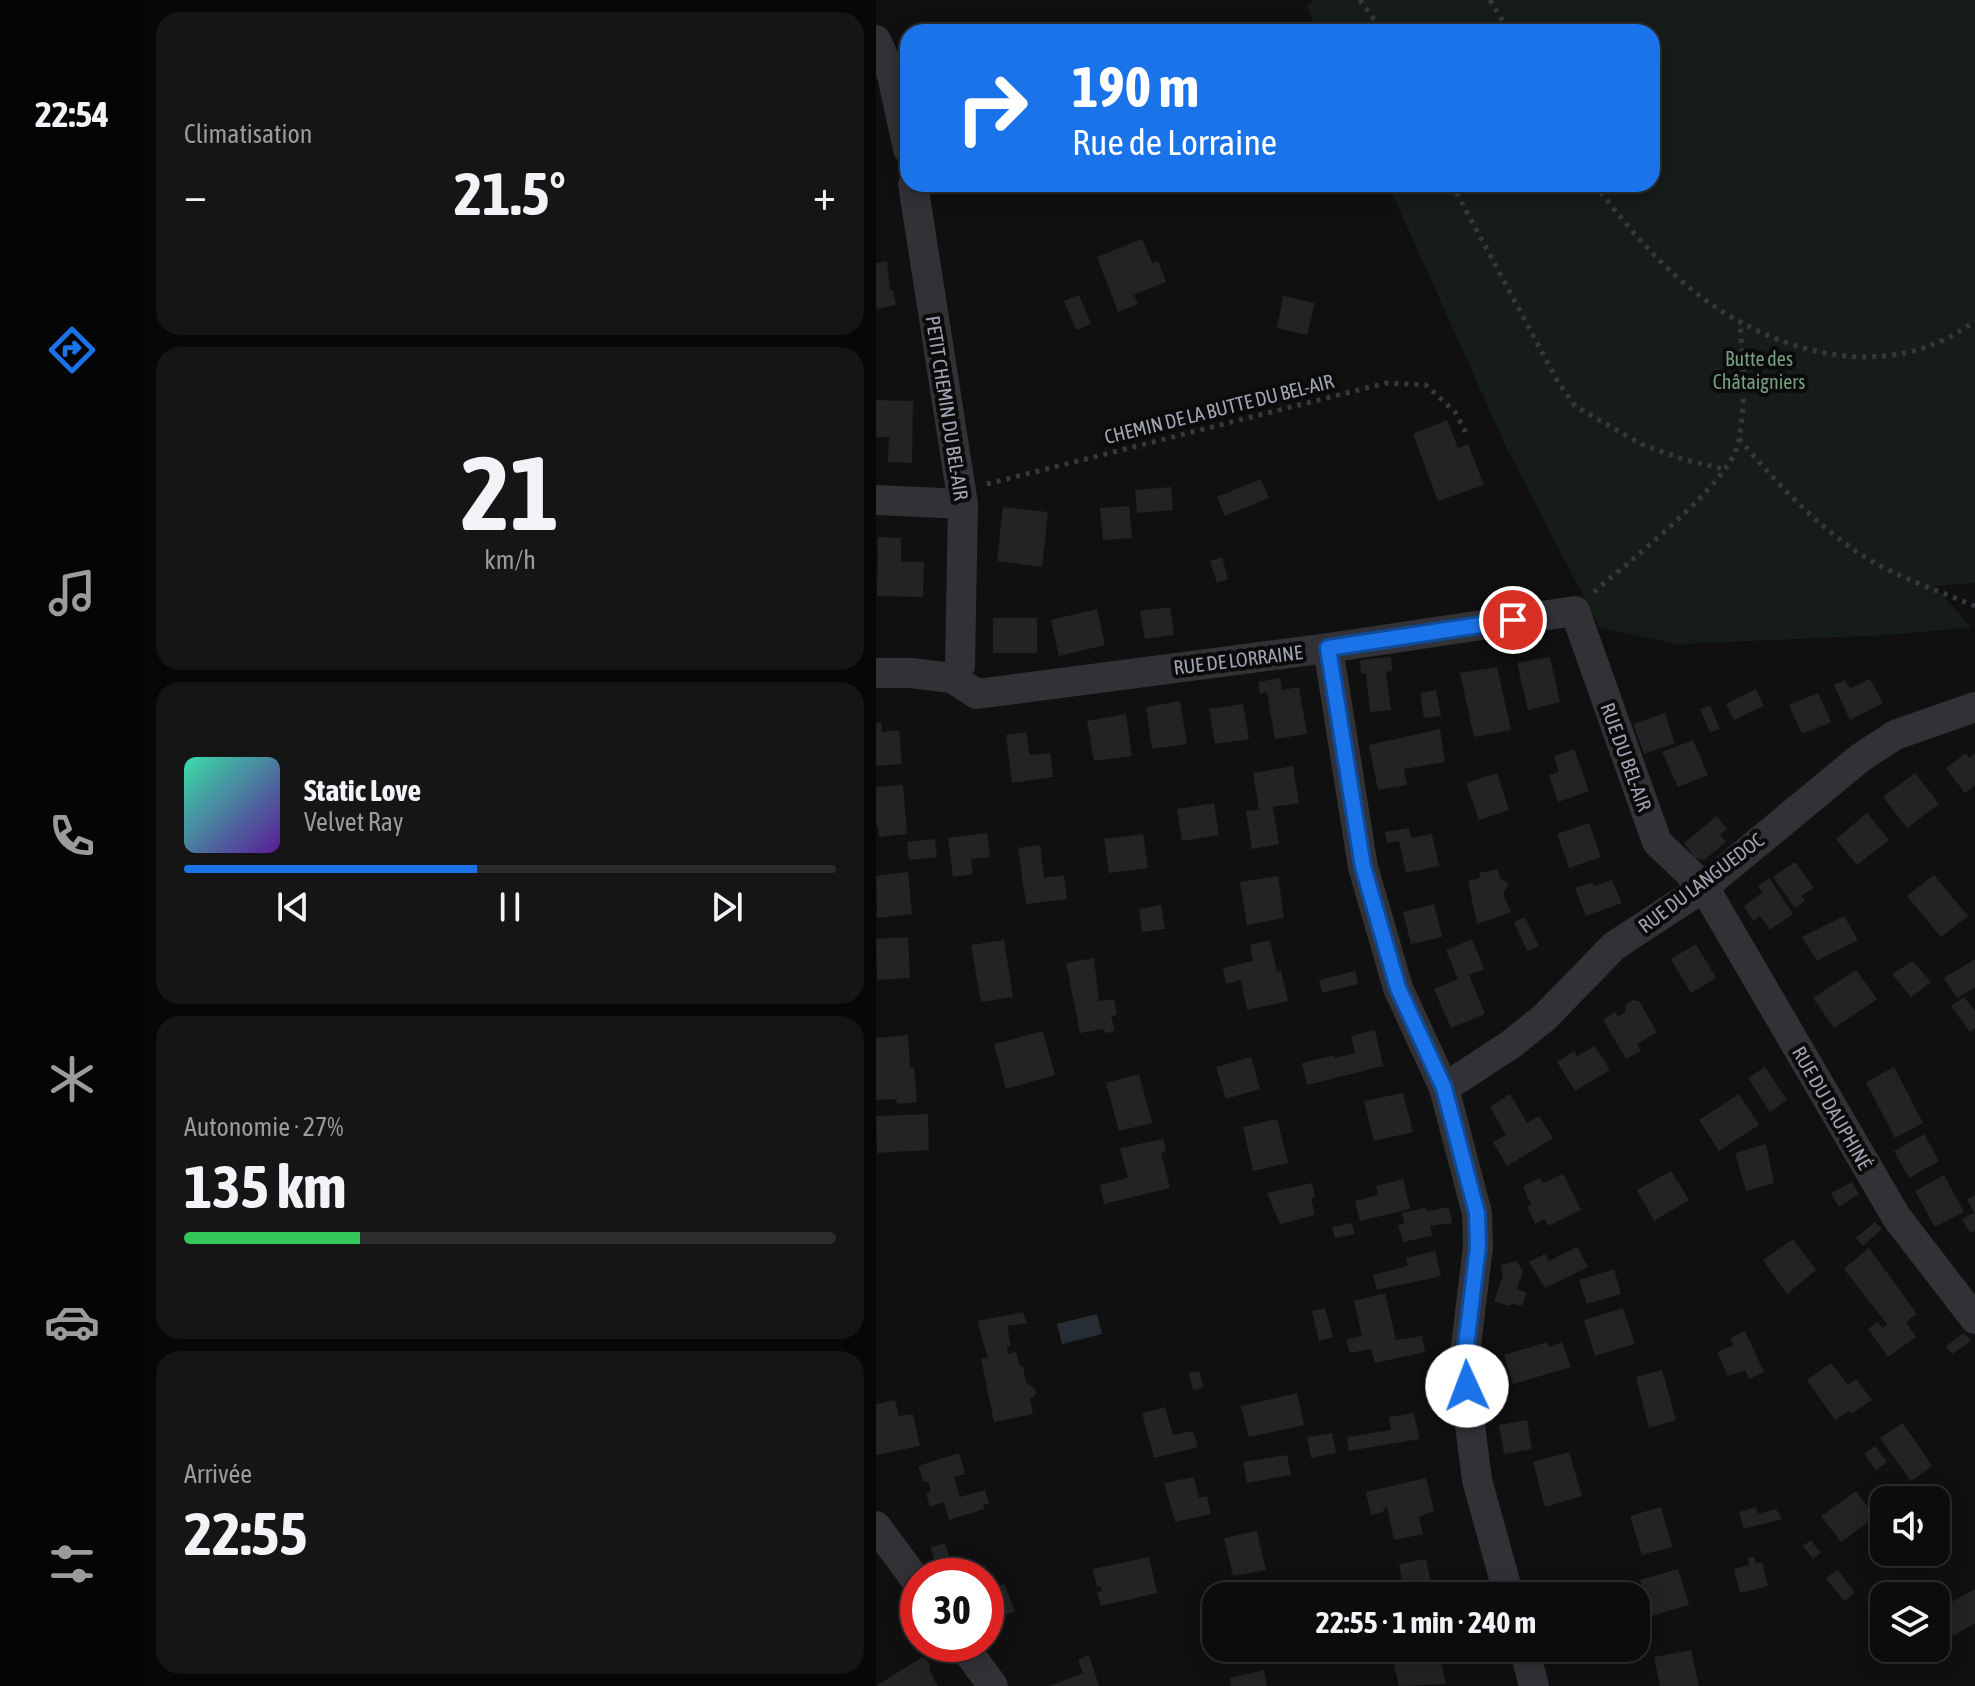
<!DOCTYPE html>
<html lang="fr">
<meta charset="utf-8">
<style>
:root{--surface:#0c0c0d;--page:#151516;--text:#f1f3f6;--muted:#9a9b9d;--line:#2c2c2e;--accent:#1a73e8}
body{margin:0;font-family:"Asap Condensed",sans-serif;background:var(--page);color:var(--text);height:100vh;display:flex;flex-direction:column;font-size:30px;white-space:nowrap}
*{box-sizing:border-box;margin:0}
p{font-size:26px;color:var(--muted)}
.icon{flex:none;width:44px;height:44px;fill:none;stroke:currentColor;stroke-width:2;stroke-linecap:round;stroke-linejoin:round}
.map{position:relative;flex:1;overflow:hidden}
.details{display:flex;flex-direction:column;gap:12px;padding:12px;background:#070707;width:732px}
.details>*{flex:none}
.banner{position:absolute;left:24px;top:24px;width:760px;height:168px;border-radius:24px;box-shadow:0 4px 20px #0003,0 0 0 2px var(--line);background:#1a73e8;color:#fff;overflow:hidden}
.tools{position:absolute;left:994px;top:1486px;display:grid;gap:16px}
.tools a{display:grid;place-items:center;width:80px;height:80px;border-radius:16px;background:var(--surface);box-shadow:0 4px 20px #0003,0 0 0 2px var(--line);font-size:40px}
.speed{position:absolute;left:24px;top:1558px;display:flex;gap:16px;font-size:40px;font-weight:700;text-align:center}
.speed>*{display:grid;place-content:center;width:104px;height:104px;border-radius:50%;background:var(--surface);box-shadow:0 4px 20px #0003,0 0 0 2px var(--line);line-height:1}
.speed .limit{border:12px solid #d22;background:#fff;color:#111}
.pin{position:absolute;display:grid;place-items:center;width:68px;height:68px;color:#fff;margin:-34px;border:4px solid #fff;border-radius:50%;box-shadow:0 2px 8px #0007}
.me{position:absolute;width:88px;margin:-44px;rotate:358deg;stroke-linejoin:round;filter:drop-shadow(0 0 6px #0008)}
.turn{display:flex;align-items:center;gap:28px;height:168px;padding:0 40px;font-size:36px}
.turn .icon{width:104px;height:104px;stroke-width:2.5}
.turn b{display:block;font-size:56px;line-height:68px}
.big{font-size:60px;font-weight:700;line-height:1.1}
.details .card{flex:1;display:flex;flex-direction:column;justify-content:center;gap:12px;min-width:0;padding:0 28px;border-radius:24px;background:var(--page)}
.details .dial{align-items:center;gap:0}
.dial b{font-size:104px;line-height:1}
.song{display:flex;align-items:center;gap:24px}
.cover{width:96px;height:96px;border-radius:12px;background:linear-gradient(135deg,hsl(160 70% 55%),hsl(270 70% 35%))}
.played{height:8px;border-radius:4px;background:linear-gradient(90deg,var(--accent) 45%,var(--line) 45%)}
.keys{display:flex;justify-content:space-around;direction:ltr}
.heat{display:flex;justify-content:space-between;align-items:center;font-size:44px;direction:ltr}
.charge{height:12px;border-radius:6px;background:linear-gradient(90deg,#34c759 27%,var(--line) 0)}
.trip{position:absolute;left:326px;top:1582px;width:448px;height:80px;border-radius:24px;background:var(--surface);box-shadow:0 4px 20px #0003,0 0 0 2px var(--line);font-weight:700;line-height:80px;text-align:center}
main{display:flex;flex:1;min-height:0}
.tab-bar{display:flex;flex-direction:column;width:144px;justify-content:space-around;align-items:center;background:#050505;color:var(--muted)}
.tab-bar .icon{width:56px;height:56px}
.tab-bar .selected{color:var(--accent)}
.tab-bar b{font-size:36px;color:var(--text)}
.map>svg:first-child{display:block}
.green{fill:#161c18}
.water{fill:#262d35}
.building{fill:#232325}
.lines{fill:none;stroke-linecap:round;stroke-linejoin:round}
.path{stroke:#37383d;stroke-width:5;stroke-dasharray:4 6;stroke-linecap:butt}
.minor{stroke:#313136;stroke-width:30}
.route-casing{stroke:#114b97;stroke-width:20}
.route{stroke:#1a73e8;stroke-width:14}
.labels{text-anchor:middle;stroke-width:8;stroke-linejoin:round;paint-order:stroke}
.park-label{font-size:20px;fill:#779e7e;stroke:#0b0b0c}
.street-label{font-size:20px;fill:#a1a4b3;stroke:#0b0b0c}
</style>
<main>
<nav class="tab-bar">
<b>22:54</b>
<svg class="icon selected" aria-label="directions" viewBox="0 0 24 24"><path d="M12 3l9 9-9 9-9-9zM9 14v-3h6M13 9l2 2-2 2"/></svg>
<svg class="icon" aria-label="music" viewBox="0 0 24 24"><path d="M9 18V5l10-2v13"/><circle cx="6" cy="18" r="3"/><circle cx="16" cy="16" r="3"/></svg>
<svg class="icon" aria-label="phone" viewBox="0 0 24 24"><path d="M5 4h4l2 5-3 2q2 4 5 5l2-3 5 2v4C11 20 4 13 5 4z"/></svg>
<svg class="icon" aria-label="climate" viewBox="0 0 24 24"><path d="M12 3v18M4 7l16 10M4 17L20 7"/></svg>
<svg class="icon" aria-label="car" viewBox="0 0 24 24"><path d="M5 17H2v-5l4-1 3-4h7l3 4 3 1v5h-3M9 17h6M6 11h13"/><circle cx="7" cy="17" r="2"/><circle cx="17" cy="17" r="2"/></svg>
<svg class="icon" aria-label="filters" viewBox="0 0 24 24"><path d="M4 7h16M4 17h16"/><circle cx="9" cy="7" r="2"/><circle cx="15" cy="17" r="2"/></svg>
</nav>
<section class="details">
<div class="card"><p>Climatisation</p>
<div class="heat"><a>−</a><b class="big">21.5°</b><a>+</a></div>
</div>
<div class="card dial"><b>21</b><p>km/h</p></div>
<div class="card">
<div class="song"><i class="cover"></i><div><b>Static Love</b><p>Velvet Ray</p></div></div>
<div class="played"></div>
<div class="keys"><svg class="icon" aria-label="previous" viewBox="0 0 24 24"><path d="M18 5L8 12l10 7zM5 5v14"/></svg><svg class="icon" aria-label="pause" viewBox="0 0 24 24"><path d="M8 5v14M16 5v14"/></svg><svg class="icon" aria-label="next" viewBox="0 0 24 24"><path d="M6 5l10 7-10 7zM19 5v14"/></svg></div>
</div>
<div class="card"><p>Autonomie · 27%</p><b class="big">135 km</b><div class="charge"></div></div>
<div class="card"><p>Arrivée</p><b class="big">22:55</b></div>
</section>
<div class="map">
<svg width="1099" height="1686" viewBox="0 0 1099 1686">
<rect width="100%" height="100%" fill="#101011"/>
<path class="green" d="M438 0H1099V583L1058 586 1095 627 1014 635 802 644 724 628 631 449 512 184H776V32H442L430 5Z"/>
<path class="water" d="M221 1314 226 1334 186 1344 181 1324Z"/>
<g class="building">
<path d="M266 239 276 263 282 261 290 282 258 295 262 304 242 312 221 257Z"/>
<path d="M11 261 14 290H17L20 305 0 309V263Z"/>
<path d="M203 295 215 324 200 330 188 301Z"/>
<path d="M407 296 439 303 431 335 401 328Z"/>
<path d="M0 400 37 401 36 463 12 462 13 437H0Z"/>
<path d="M571 420 582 448 592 444 608 485 562 501 537 434Z"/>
<path d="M385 479 393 498 349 516 341 497Z"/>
<path d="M295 487 297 510 261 513 259 490Z"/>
<path d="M253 506 256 538 227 540 224 508Z"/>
<path d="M127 507 172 512 166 567 121 561Z"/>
<path d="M2 537 25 538V562H48L47 597 1 596Z"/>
<path d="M346 557 352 579 341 583 334 561Z"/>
<path d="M294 607 298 635 269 639 264 611Z"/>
<path d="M221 609 229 645 183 656 175 620Z"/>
<rect x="117" y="618" width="44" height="35"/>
<path d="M515 657 516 671 510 672 515 710 494 712 490 673 485 674 484 660Z"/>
<path d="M674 657 684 702 652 710 641 663Z"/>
<path d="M621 667 635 730 598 737 584 673Z"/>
<path d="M404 678 406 690 423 687 431 734 399 739 391 692 384 694 382 682Z"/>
<path d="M994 679 1007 703 974 720 958 685 969 680 974 688Z"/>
<path d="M880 689 888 706 858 720 850 704Z"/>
<path d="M560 690 565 716 548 718 544 693Z"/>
<path d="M942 693 955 722 926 734 913 705Z"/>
<path d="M304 701 311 744 276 749 270 707Z"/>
<path d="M367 704 373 739 339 744 333 709Z"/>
<path d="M834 705 844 729 834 732 824 709Z"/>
<path d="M789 713 799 743 768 754 757 724Z"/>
<path d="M250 714 256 756 218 761 211 721Z"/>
<path d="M0 723H5L6 732 23 730 26 764 0 766Z"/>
<path d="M564 729 569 762 528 769 531 785 502 790 493 745Z"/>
<path d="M150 732 154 755 174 753 177 777 136 783 130 735Z"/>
<path d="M817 740 832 775 802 787 786 752Z"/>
<path d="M698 749 713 791 682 802 673 775 683 772 678 756Z"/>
<path d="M1090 753 1093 758 1099 753V785L1089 793 1070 768Z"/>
<path d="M417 766 423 803 397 807 403 844 376 849 370 811 383 810 377 773Z"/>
<path d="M621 773 633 810 603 820 590 783Z"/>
<path d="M1039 773 1063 804 1031 828 1007 797Z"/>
<path d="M27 785 31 834 3 837 2 826H0V787Z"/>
<path d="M338 803 343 835 306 841 301 809Z"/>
<path d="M991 813 1013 840 981 865 960 839Z"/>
<path d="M841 816 851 829 844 835 850 842 828 860 819 858 808 843Z"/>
<path d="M713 823 725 857 693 868 681 834Z"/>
<path d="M533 828 535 838 556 834 563 866 530 873 523 841 511 843 509 832Z"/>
<path d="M111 833 114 857 95 859 97 874 77 877 72 838Z"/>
<path d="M267 834 272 868 233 873 228 839Z"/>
<path d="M59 839 61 857 33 860 31 842Z"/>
<path d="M164 845 168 878 188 875 191 899 150 904 142 848Z"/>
<path d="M919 862 938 888 925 896 929 901 919 908 897 877Z"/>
<path d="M622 869 624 878 633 884 627 894 635 912 601 924 592 881 604 878 603 873Z"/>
<path d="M32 872 36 914 1 918 0 876Z"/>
<path d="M1058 875 1092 916 1065 937 1031 896Z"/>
<path d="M402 876 408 918 371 925 364 882Z"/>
<path d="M893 878 917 914 894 930 884 916 877 921 868 906 887 892 882 886Z"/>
<path d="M736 880 746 903 710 916 699 888 717 882 718 886Z"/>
<path d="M558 904 566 937 535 944 527 912Z"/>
<path d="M285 905 289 929 266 932 263 909Z"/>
<path d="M968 916 982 940 941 961 926 937Z"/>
<path d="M649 917 663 946 651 951 638 922Z"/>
<path d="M32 937 34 978 1 980 0 939Z"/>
<path d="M596 939 608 969 593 975 609 1014 575 1028 558 989 582 979 570 950Z"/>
<path d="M128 940 137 997 105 1002 95 945Z"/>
<path d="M394 940 401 972 405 971 412 1001 371 1010 365 980 350 984 347 968 377 961 374 945Z"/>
<path d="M820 944 840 978 815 993 795 959Z"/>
<path d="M218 958 223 1001 238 999 241 1015 235 1016 239 1031 229 1033 228 1029 204 1033 190 963Z"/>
<path d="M1099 959V987L1081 998 1068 978Z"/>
<path d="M1037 961 1055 982 1035 997 1016 974Z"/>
<path d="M980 970 1001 999 958 1028 937 998Z"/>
<path d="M479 971 482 984 446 993 443 980Z"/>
<path d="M1088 997 1099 1011V1028L1094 1032 1075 1006Z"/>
<path d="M757 1000 763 1001 781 1032 761 1044 765 1051 750 1059 727 1020 739 1012 742 1017 749 1013 750 1004Z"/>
<path d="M499 1030 507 1066 431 1085 426 1063 458 1055 459 1058 479 1053 475 1036Z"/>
<path d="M167 1031 179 1075 130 1089 118 1044Z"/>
<path d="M32 1035 34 1068H38L41 1102 21 1104 20 1099 0 1100V1038Z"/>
<path d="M719 1046 734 1070 699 1091 681 1062 698 1051 701 1056Z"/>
<path d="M375 1057 384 1089 350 1099 340 1067Z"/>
<path d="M889 1067 911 1100 894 1112 872 1078Z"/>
<path d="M1018 1067 1047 1123 1019 1138 990 1082Z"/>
<path d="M263 1074 276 1123 243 1131 230 1083Z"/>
<path d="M527 1093 537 1132 498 1141 488 1101Z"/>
<path d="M634 1094 651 1123 663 1116 677 1138 631 1166 617 1142 630 1135 614 1107Z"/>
<path d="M863 1094 883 1125 843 1151 823 1120Z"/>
<path d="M52 1114 53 1150 1 1153 0 1116Z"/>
<path d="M401 1119 412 1163 377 1171 367 1127Z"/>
<path d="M1048 1134 1063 1161 1033 1178 1018 1151Z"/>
<path d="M287 1139 290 1151 285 1153 294 1188 228 1204 224 1185 252 1178 244 1148Z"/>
<path d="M890 1144 898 1183 870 1191 859 1153Z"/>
<path d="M795 1171 813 1200 778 1221 761 1190Z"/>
<path d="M687 1174 705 1210 672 1226 669 1219 659 1224 651 1206 655 1205 647 1186 664 1178 667 1183Z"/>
<path d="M1068 1175 1088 1212 1059 1227 1039 1191Z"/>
<path d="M527 1179 534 1209 484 1221 479 1201 502 1195 500 1186Z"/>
<path d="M976 1182 983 1194 963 1207 955 1193Z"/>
<path d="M436 1183 439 1197 435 1199 439 1215 404 1224 391 1193Z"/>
<path d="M1099 1195V1231L1094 1233 1086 1219 1098 1213 1091 1199Z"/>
<path d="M573 1207 576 1223 554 1226 556 1236 527 1242 522 1225 528 1224 526 1213 549 1208 551 1211Z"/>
<path d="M999 1222 1006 1229 987 1246 980 1238Z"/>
<path d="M475 1223 479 1234 459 1238 456 1227Z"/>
<path d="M917 1239 940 1270 911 1294 887 1260Z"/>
<path d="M701 1247 712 1267 669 1288 653 1262 669 1254 673 1261Z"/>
<path d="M993 1248 1041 1314 1030 1322 1040 1337 1012 1357 992 1329 1002 1322 1006 1328 1011 1324 968 1269Z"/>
<path d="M559 1251 565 1276 501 1290 497 1275 532 1266 530 1258Z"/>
<path d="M641 1261 647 1272 641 1289 651 1293 646 1306 634 1303 633 1306 618 1301 627 1275 624 1265Z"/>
<path d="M738 1269 745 1294 711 1304 703 1280Z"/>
<path d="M509 1293 520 1340 546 1336 549 1352 499 1363 495 1349 474 1353 470 1339 486 1336 478 1301Z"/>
<path d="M449 1308 457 1337 443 1341 436 1311Z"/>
<path d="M747 1308 759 1344 719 1356 708 1320Z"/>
<path d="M147 1312 151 1323 131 1326 135 1346 131 1347 132 1354 140 1352 144 1367 147 1366 150 1382 160 1390V1394L154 1399 157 1414 118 1422 105 1359 112 1358 101 1321Z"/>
<path d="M869 1331 888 1372 873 1379 869 1370 852 1376 841 1352 858 1345 854 1338Z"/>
<path d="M1088 1333 1095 1341 1076 1354 1070 1346Z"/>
<path d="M671 1342 673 1347 686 1342 695 1367 637 1384 628 1355Z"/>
<path d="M955 1363 972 1385 980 1379 996 1400 975 1414 973 1411 959 1420 931 1380Z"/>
<path d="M786 1370 800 1420 773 1428 760 1377Z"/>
<path d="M323 1371 328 1387 317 1390 313 1373Z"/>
<path d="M421 1393 428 1425 373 1437 365 1406Z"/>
<path d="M19 1400 23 1416 37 1414 44 1446 0 1455V1404Z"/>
<path d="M289 1407 297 1435 317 1431 322 1447 278 1458 266 1413Z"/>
<path d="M538 1413 543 1439 473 1451 471 1437 515 1430 513 1417Z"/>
<path d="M651 1420 656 1449 628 1454 623 1425Z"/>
<path d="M1027 1423 1056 1466 1035 1481 1004 1438Z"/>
<path d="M456 1433 460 1453 435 1458 431 1437Z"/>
<path d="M999 1446 1011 1462 1000 1470 988 1454Z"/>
<path d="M693 1452 706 1496 669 1507 657 1462Z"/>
<path d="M83 1453 89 1474 78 1477 84 1497 109 1490 113 1503 107 1505 108 1509 73 1520 68 1502 54 1507 50 1493 55 1492 52 1481 48 1482 42 1466Z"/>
<path d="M411 1455 415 1475 371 1483 367 1462Z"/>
<path d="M318 1477 323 1498 331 1496 335 1514 299 1522 288 1483Z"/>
<path d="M550 1478 558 1511 543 1517 547 1534 518 1540 511 1507 507 1508 508 1512 495 1515 490 1492Z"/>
<path d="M980 1491 999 1517 965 1542 945 1516Z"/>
<path d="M785 1507 796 1547 766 1555 754 1516Z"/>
<path d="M880 1507 882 1514 900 1509 906 1519 868 1529 863 1512Z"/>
<path d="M381 1531 390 1570 357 1576 348 1538Z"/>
<path d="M935 1540 945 1553 937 1559 927 1546Z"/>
<path d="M69 1543 80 1576H64L54 1547Z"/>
<path d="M273 1557 281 1593 225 1606 221 1592 226 1591 224 1586 221 1587 217 1569Z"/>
<path d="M878 1557 880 1563 886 1562 892 1586 864 1593 858 1569 873 1565 872 1558Z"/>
<path d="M550 1559 556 1587 568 1584 571 1596H529L523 1564Z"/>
<path d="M109 1566 118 1589 128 1584 139 1611 120 1619 122 1624 115 1626 113 1621 110 1622V1576H84Z"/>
<path d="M802 1569 813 1605 775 1616 764 1580Z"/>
<path d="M962 1570 979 1593 968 1601 950 1578Z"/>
<path d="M1099 1589V1623L1077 1636 1062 1609Z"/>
<path d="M562 1650 570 1684 523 1686 517 1659Z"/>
<path d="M815 1650 823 1686H784L778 1657Z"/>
<path d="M213 1655 223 1686H174L207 1673 202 1660Z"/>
<path d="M45 1658H50L55 1667 53 1670 62 1686H0Z"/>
<path d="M388 1670 391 1686H355L354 1678Z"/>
</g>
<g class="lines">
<g class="path">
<path d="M484 0 507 32"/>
<path d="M614 0 633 32"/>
<path d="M576 184 682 382 699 406 765 444 809 460 848 469"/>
<path d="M719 184C747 223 789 271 828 299 907 356 1015 384 1099 321"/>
<path d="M863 439C895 476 930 515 970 544 1007 573 1056 588 1099 606"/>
<path d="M111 484 510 383 550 385 579 412 590 433"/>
<path d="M718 592C751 563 851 485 861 447 871 406 867 364 864 323"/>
</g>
<g class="minor">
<path d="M0 40 16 75 32 149"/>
<path d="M37 184 87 504 84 666 76 678"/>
<path d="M0 500 87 504"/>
<path d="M452 648 487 867 522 988 568 1088 601 1213 602 1247 589 1354 593 1417 601 1480 633 1596"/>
<path d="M0 673H35L76 678 101 694 452 648 699 611 781 842 828 887 1021 1218 1099 1319"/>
<path d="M568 1088 634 1045 669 1017 738 946 828 887 984 758 1019 735 1099 707"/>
<path d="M0 1526 42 1583"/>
<path d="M86 1644 117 1686"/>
<path d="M648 1648 658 1686"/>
</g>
</g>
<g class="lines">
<g class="route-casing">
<path id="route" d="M591 1386 589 1354 602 1247 601 1213 568 1088 522 988 487 867 452 648 637 620"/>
</g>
<use href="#route" class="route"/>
</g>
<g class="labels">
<g class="park-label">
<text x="883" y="366">Butte des<tspan x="883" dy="23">Châtaigniers</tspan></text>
</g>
<g class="street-label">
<text transform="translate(71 408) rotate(81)" y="7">PETIT CHEMIN DU BEL-AIR</text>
<text transform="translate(343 409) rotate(-14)" y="7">CHEMIN DE LA BUTTE DU BEL-AIR</text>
<text transform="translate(362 660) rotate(-7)" y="7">RUE DE LORRAINE</text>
<text transform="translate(750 757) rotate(70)" y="7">RUE DU BEL-AIR</text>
<text transform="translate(825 883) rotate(-37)" y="7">RUE DU LANGUEDOC</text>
<text transform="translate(956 1108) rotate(60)" y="7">RUE DU DAUPHINÉ</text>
</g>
</g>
</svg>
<div class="tools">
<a><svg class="icon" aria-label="sound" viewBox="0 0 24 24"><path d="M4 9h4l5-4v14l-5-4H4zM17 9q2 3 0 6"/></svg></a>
<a><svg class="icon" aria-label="layers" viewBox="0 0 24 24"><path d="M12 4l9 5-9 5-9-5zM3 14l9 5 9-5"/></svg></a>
</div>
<div class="speed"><div class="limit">30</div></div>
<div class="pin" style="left:637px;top:620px;background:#d93025"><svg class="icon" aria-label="arrive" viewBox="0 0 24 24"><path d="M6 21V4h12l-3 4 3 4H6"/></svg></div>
<svg class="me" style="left:591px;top:1386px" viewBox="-20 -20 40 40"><circle r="19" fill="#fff"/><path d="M0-13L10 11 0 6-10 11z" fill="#1a73e8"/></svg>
<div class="trip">22:55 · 1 min · 240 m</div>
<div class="banner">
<div class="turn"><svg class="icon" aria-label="right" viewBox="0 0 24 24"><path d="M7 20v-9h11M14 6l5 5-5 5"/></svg><div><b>190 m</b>Rue de Lorraine</div></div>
</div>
</div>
</main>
